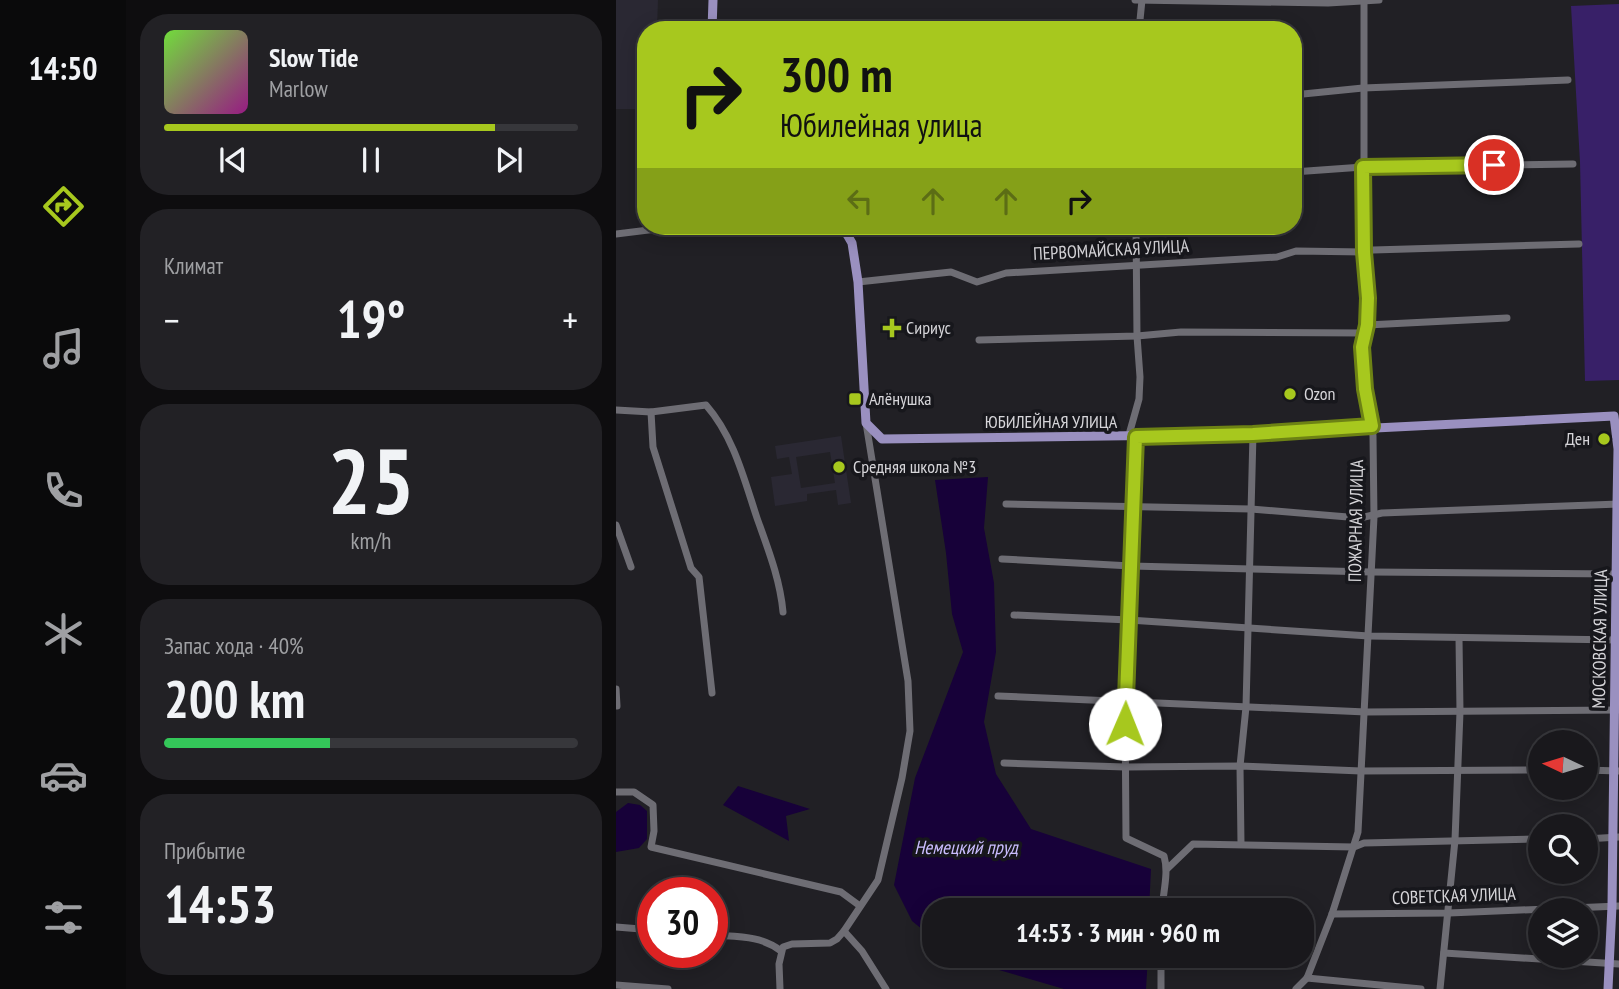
<!DOCTYPE html>
<html lang="ru">
<meta charset="utf-8">
<style>
:root{--surface:#19181c;--page:#222125;--text:#f1f3f6;--muted:#9fa0a3;--line:#37373b;--accent:#a7c81e}
body{margin:0;font-family:"PT Sans Narrow",sans-serif;background:var(--page);color:var(--text);height:100vh;display:flex;flex-direction:column;font-size:26px;white-space:nowrap}
*{box-sizing:border-box;margin:0}
p{font-size:23px;color:var(--muted)}
.icon{flex:none;width:38px;height:38px;fill:none;stroke:currentColor;stroke-width:2;stroke-linecap:round;stroke-linejoin:round}
.map{position:relative;flex:1;overflow:hidden}
.details{display:flex;flex-direction:column;gap:14px;padding:14px;background:#0e0d0f;width:490px}
.details>*{flex:none}
.banner{position:absolute;left:21px;top:21px;width:665px;height:214px;border-radius:28px;box-shadow:0 4px 18px #0003,0 0 0 2px var(--line);background:#a7c81e;color:#111;overflow:hidden}
.needle{width:46px;rotate:274deg}
.fabs{position:absolute;left:912px;top:730px;display:grid;gap:14px}
.fabs a{display:grid;place-items:center;width:70px;height:70px;border-radius:50%;background:var(--surface);box-shadow:0 4px 18px #0003,0 0 0 2px var(--line);font-size:35px}
.speed{position:absolute;left:21px;top:877px;display:flex;gap:14px;font-size:35px;font-weight:700;text-align:center}
.speed>*{display:grid;place-content:center;width:91px;height:91px;border-radius:50%;background:var(--surface);box-shadow:0 4px 18px #0003,0 0 0 2px var(--line);line-height:1}
.speed .limit{border:10px solid #d22;background:#fff;color:#111}
.pin{position:absolute;display:grid;place-items:center;width:60px;height:60px;color:#fff;margin:-30px;border:4px solid #fff;border-radius:50%;box-shadow:0 2px 7px #0007}
.me{position:absolute;width:77px;margin:-38px;rotate:1deg;stroke-linejoin:round;filter:drop-shadow(0 0 5px #0008)}
.turn{display:flex;align-items:center;gap:24px;height:147px;padding:0 28px;font-size:32px}
.turn .icon{width:91px;height:91px;stroke-width:2.5}
.turn b{display:block;font-size:49px;line-height:60px}
.lanes{display:flex;align-items:center;height:66px;padding:0 28px;background:#0003;justify-content:center;gap:35px;direction:ltr}
.lanes .off{opacity:.35}
.big{font-size:52px;font-weight:800;line-height:1.1}
.details .card{flex:1;display:flex;flex-direction:column;justify-content:center;gap:10px;min-width:0;padding:0 24px;border-radius:28px;background:var(--page)}
.details .dial{align-items:center;gap:0}
.dial b{font-size:91px;line-height:1}
.song{display:flex;align-items:center;gap:21px}
.cover{width:84px;height:84px;border-radius:10px;background:linear-gradient(135deg,hsl(100 70% 55%),hsl(310 70% 35%))}
.played{height:7px;border-radius:4px;background:linear-gradient(90deg,var(--accent) 80%,var(--line) 80%)}
.keys{display:flex;justify-content:space-around;direction:ltr}
.heat{display:flex;justify-content:space-between;align-items:center;font-size:38px;direction:ltr}
.charge{height:10px;border-radius:5px;background:linear-gradient(90deg,#34c759 40%,var(--line) 0)}
.trip{position:absolute;left:306px;top:898px;width:392px;height:70px;border-radius:28px;background:var(--surface);box-shadow:0 4px 18px #0003,0 0 0 2px var(--line);font-weight:800;line-height:70px;text-align:center}
main{display:flex;flex:1;min-height:0}
.tabs{display:flex;flex-direction:column;width:126px;justify-content:space-around;align-items:center;background:#0a0a0b;color:var(--muted)}
.tabs .icon{width:49px;height:49px}
.tabs .selected{color:var(--accent)}
.tabs b{font-size:32px;color:var(--text)}
.map>svg:first-child{display:block}
.built{fill:#2a2833;fill-rule:evenodd}
.green{fill:#382068}
.water{fill:#170139}
.lines{fill:none;stroke-linecap:round;stroke-linejoin:round}
.minor{stroke:#6e6d74;stroke-width:7}
.major{stroke:#9a90c0;stroke-width:9}
.route-casing{stroke:#6d8214;stroke-width:18}
.route{stroke:#a7c81e;stroke-width:12}
.poi-dot{fill:#a7c81e;stroke:#17171c;stroke-width:2.5}
.labels{text-anchor:middle;stroke-width:7;stroke-linejoin:round;paint-order:stroke}
.street-label{font-size:18px;fill:#d6d5d9;stroke:#17171c}
.poi-label{font-size:18px;fill:#d6d5d9;stroke:#17171c;text-anchor:start}
.water-label{font-size:19px;font-style:italic;fill:#cabdfe;stroke:#17171c}
</style>
<main>
<nav class="tabs">
<b>14:50</b>
<svg class="icon selected" aria-label="directions" viewBox="0 0 24 24"><path d="M12 3l9 9-9 9-9-9zM9 14v-3h6M13 9l2 2-2 2"/></svg>
<svg class="icon" aria-label="music" viewBox="0 0 24 24"><path d="M9 18V5l10-2v13"/><circle cx="6" cy="18" r="3"/><circle cx="16" cy="16" r="3"/></svg>
<svg class="icon" aria-label="phone" viewBox="0 0 24 24"><path d="M5 4h4l2 5-3 2q2 4 5 5l2-3 5 2v4C11 20 4 13 5 4z"/></svg>
<svg class="icon" aria-label="climate" viewBox="0 0 24 24"><path d="M12 3v18M4 7l16 10M4 17L20 7"/></svg>
<svg class="icon" aria-label="car" viewBox="0 0 24 24"><path d="M5 17H2v-5l4-1 3-4h7l3 4 3 1v5h-3M9 17h6M6 11h13"/><circle cx="7" cy="17" r="2"/><circle cx="17" cy="17" r="2"/></svg>
<svg class="icon" aria-label="filters" viewBox="0 0 24 24"><path d="M4 7h16M4 17h16"/><circle cx="9" cy="7" r="2"/><circle cx="15" cy="17" r="2"/></svg>
</nav>
<section class="details">
<div class="card">
<div class="song"><i class="cover"></i><div><b>Slow Tide</b><p>Marlow</p></div></div>
<div class="played"></div>
<div class="keys"><svg class="icon" aria-label="previous" viewBox="0 0 24 24"><path d="M18 5L8 12l10 7zM5 5v14"/></svg><svg class="icon" aria-label="pause" viewBox="0 0 24 24"><path d="M8 5v14M16 5v14"/></svg><svg class="icon" aria-label="next" viewBox="0 0 24 24"><path d="M6 5l10 7-10 7zM19 5v14"/></svg></div>
</div>
<div class="card"><p>Климат</p>
<div class="heat"><a>−</a><b class="big">19°</b><a>+</a></div>
</div>
<div class="card dial"><b>25</b><p>km/h</p></div>
<div class="card"><p>Запас хода · 40%</p><b class="big">200 km</b><div class="charge"></div></div>
<div class="card"><p>Прибытие</p><b class="big">14:53</b></div>
</section>
<div class="map">
<svg width="1003" height="989" viewBox="0 0 1003 989">
<rect width="100%" height="100%" fill="#212025"/>
<g class="built">
<path d="M0 0H42L41 30H30V109H0Z"/>
<path d="M225 436 235 503 222 505 220 490 191 494V501L159 506 155 477 176 474 173 457 161 459 159 446ZM214 452 219 483 185 488 180 457Z"/>
</g>
<path class="green" d="M1003 4V380L969 381 964 162 955 6Z"/>
<g class="water">
<path d="M372 477 368 528 378 583 380 652 368 722 380 774 415 829 535 869 533 910H318V939L296 921 278 885 299 778 347 652 336 614 330 553 319 480Z"/>
<path d="M122 786 194 809 170 816 173 841 107 805Z"/>
<path d="M12 803 24 805 31 811V839L23 848 0 852V812Z"/>
<path d="M340 956H532L530 989H448L345 959Z"/>
</g>
<g class="lines">
<g class="minor">
<path d="M519 0 712 3 763 0"/>
<path d="M523 30 526 0"/>
<path d="M677 95 747 88 952 80"/>
<path d="M677 172 747 167 957 164"/>
<path d="M520 226 521 336 524 377 523 399 514 431 519 437 509 702 510 838 548 856C553 873 547 892 546 910"/>
<path d="M0 234 65 226"/>
<path d="M242 282 335 272 361 282 390 273 661 257 680 251 748 252 757 250 963 244"/>
<path d="M751 325 891 318"/>
<path d="M363 340 521 336 565 332 749 333"/>
<path d="M0 410 35 412 90 405C118 437 128 479 141 518 152 549 164 579 167 612"/>
<path d="M35 412 37 447 75 568 83 577 96 693"/>
<path d="M390 504 635 509 744 518 766 513 1003 504"/>
<path d="M0 525 15 567"/>
<path d="M386 559 515 566 755 572 1002 574"/>
<path d="M398 615 513 620 753 636 1002 640"/>
<path d="M0 689 1 706"/>
<path d="M382 696 750 712 1003 710"/>
<path d="M388 763 509 767 624 766 745 771 924 770"/>
<path d="M970 770 1003 771"/>
<path d="M0 792H18L37 805 38 831 35 847 225 892 244 906"/>
<path d="M970 839 1003 837"/>
<path d="M625 844 624 766 630 707 637 434"/>
<path d="M552 868 577 844 738 847 748 843 924 839"/>
<path d="M716 914 833 913 1003 906"/>
<path d="M0 927 37 930"/>
<path d="M228 931 246 951 270 989"/>
<path d="M96 935C120 937 145 935 165 951"/>
<path d="M828 953 1003 964"/>
<path d="M691 978 805 989"/>
<path d="M0 985 52 989"/>
<path d="M164 989 163 964 167 947 176 944 214 943 221 939 228 931 262 880 286 778 294 731 292 681 250 423"/>
<path d="M545 989V956"/>
<path d="M680 989 691 978 716 914 742 832 758 517 757 436 746 347 751 325 752 298 748 252V0"/>
<path d="M824 989 839 840 844 712 843 638"/>
</g>
<g class="major">
<path d="M96 30 97 0"/>
<path d="M226 226 236 243 242 282 250 423 266 439 637 434 998 416 1002 449 1001 504 996 906 992 989"/>
</g>
</g>
<g class="lines">
<g class="route-casing">
<path id="route" d="M509 724 520 437 637 434 756 426 749 389 746 347 751 325 752 298 748 252 747 167 878 165"/>
</g>
<use href="#route" class="route"/>
</g>
<g class="poi-dot">
<path d="M272.5 317.5h7v7h7v7h-7v7h-7v-7h-7v-7h7z"/>
<circle cx="674" cy="394" r="7"/>
<rect x="232" y="392" width="14" height="14" rx="3.5"/>
<circle cx="988" cy="439" r="7"/>
<circle cx="223" cy="467" r="7"/>
</g>
<g class="labels">
<g class="street-label">
<text transform="translate(495 250) rotate(-3)" y="6">ПЕРВОМАЙСКАЯ УЛИЦА</text>
<text x="435" y="428">ЮБИЛЕЙНАЯ УЛИЦА</text>
<text transform="translate(740 521) rotate(-89)" y="6">ПОЖАРНАЯ УЛИЦА</text>
<text transform="translate(984 639) rotate(-89)" y="6">МОСКОВСКАЯ УЛИЦА</text>
<text transform="translate(838 896) rotate(-2)" y="6">СОВЕТСКАЯ УЛИЦА</text>
</g>
<g class="poi-label">
<text x="290" y="334">Сириус</text>
<text x="688" y="400">Ozon</text>
<text x="253" y="405">Алёнушка</text>
<text x="974" y="445" text-anchor="end">Ден</text>
<text x="237" y="473">Средняя школа №3</text>
</g>
<g class="water-label">
<text x="350" y="854">Немецкий пруд</text>
</g>
</g>
</svg>
<div class="fabs">
<a><svg class="needle" viewBox="-14 -14 28 28"><path d="M0-13l5 13h-10z" fill="#e53935"/><path d="M0 13l5-13h-10z" fill="#9fa0a3"/></svg></a>
<a><svg class="icon" aria-label="search" viewBox="0 0 24 24"><circle cx="10" cy="10" r="6"/><path d="M15 15l6 6"/></svg></a>
<a><svg class="icon" aria-label="layers" viewBox="0 0 24 24"><path d="M12 4l9 5-9 5-9-5zM3 14l9 5 9-5"/></svg></a>
</div>
<div class="speed"><div class="limit">30</div></div>
<div class="pin" style="left:878px;top:165px;background:#d93025"><svg class="icon" aria-label="arrive" viewBox="0 0 24 24"><path d="M6 21V4h12l-3 4 3 4H6"/></svg></div>
<svg class="me" style="left:509px;top:724px" viewBox="-20 -20 40 40"><circle r="19" fill="#fff"/><path d="M0-13L10 11 0 6-10 11z" fill="#a7c81e"/></svg>
<div class="trip">14:53 · 3 мин · 960 m</div>
<div class="banner">
<div class="turn"><svg class="icon" aria-label="right" viewBox="0 0 24 24"><path d="M7 20v-9h11M14 6l5 5-5 5"/></svg><div><b>300 m</b>Юбилейная улица</div></div>
<div class="lanes"><svg class="icon off" aria-label="left" viewBox="0 0 24 24"><path d="M17 20v-9H6M10 6l-5 5 5 5"/></svg><svg class="icon off" aria-label="ahead" viewBox="0 0 24 24"><path d="M12 20V5M6 11l6-6 6 6"/></svg><svg class="icon off" aria-label="ahead" viewBox="0 0 24 24"><path d="M12 20V5M6 11l6-6 6 6"/></svg><svg class="icon" aria-label="right" viewBox="0 0 24 24"><path d="M7 20v-9h11M14 6l5 5-5 5"/></svg></div>
</div>
</div>
</main>
